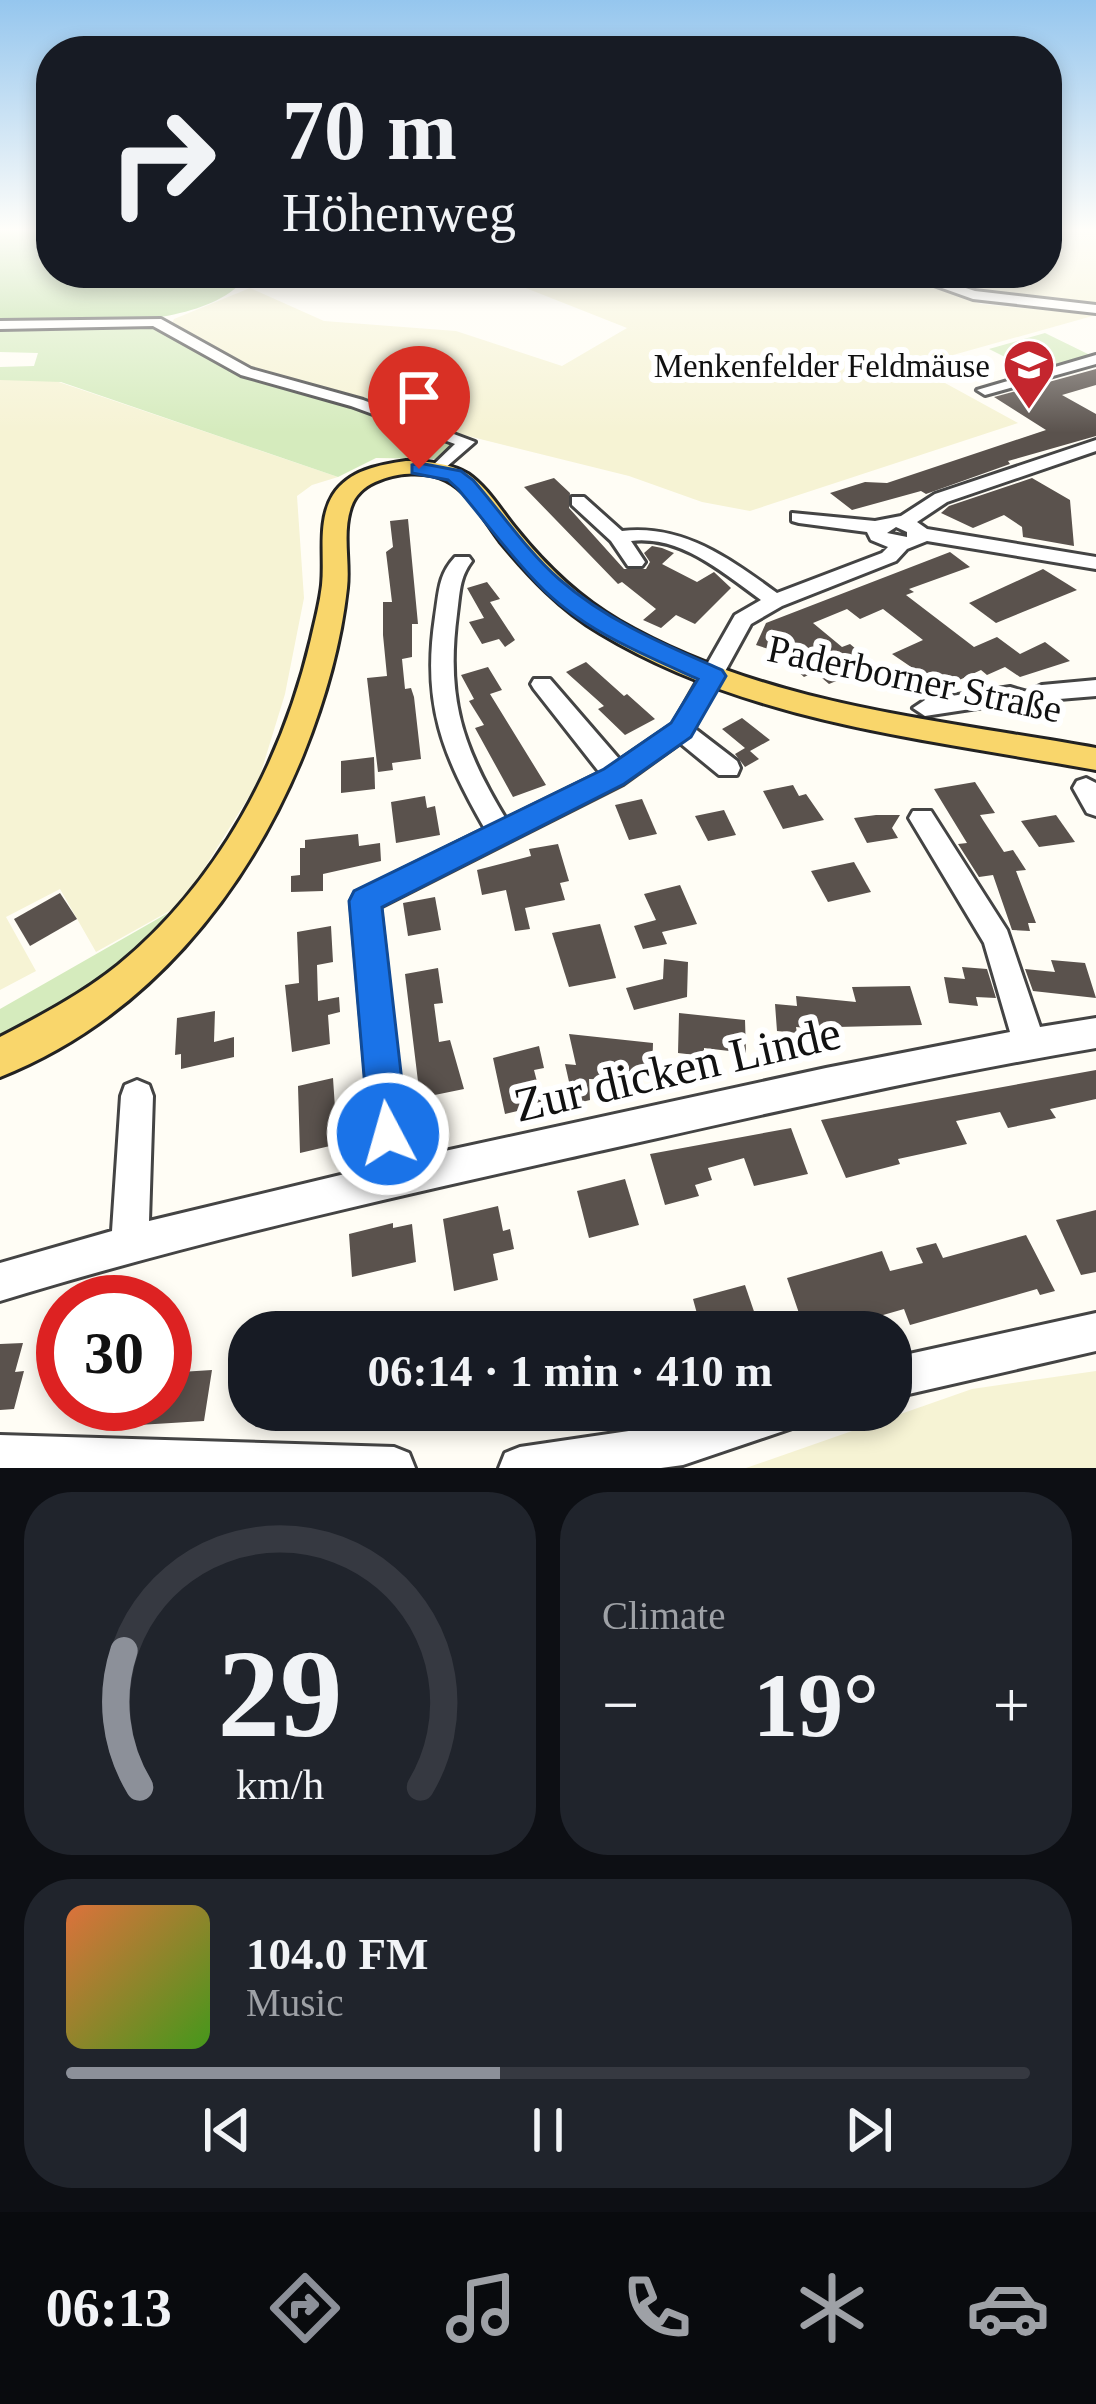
<!DOCTYPE html>
<meta charset="utf-8">
<style>
:root{--surface:#171b24;--page:#20242c;--text:#f1f3f6;--muted:#9ea1a6;--line:#363941;--accent:#8c9099}
body{margin:0;font-family:"Times New Roman",serif;background:var(--page);color:var(--text);height:100vh;display:flex;flex-direction:column;font-size:45px;white-space:nowrap}
*{box-sizing:border-box;margin:0}
p{font-size:39px;color:var(--muted)}
.icon{flex:none;width:66px;height:66px;fill:none;stroke:currentColor;stroke-width:2;stroke-linecap:round;stroke-linejoin:round}
.map{position:relative;height:1468px;overflow:hidden}
.details{display:flex;flex-direction:column;gap:24px;padding:24px;background:#0d0f14;flex:1}
.details>*{flex:none}
.top-card{position:absolute;left:36px;top:36px;width:1026px;height:252px;border-radius:48px;box-shadow:0 6px 18px #0003;background:#171b24;color:var(--text);overflow:hidden}
.speed{position:absolute;left:36px;top:1275px;display:flex;gap:24px;font-size:60px;font-weight:700;text-align:center}
.speed>*{display:grid;place-content:center;width:156px;height:156px;border-radius:50%;background:var(--surface);box-shadow:0 6px 18px #0003;line-height:1}
.speed .limit{border:18px solid #d22;background:#fff;color:#111}
.pin{position:absolute;display:grid;place-items:center;width:102px;height:102px;color:#fff;margin:-123px -51px;border-radius:50% 50% 50% 0;rotate:-45deg;box-shadow:0 0 12px #0007}
.pin .icon{rotate:45deg}
.me{position:absolute;width:132px;margin:-66px;rotate:354deg;stroke-linejoin:round;filter:drop-shadow(0 0 9px #0008)}
.turn{display:flex;align-items:center;gap:42px;height:252px;padding:0 48px;font-size:54px}
.turn .icon{width:156px;height:156px;stroke-width:2.5}
.turn b{display:block;font-size:84px;line-height:102px}
.big{font-size:90px;font-weight:700;line-height:1.1}
.details .tile{flex:1;display:flex;flex-direction:column;justify-content:center;gap:18px;min-width:0;padding:0 42px;border-radius:48px;background:var(--page)}
.details .dial{align-items:center;gap:0}
.dial svg{height:312px;overflow:visible;fill:none;stroke:var(--line);stroke-width:7;stroke-linecap:round;text-anchor:middle}
.dial text{fill:var(--text);stroke:none}
.song{display:flex;align-items:center;gap:36px}
.cover{width:144px;height:144px;border-radius:18px;background:linear-gradient(135deg,hsl(20 70% 55%),hsl(100 70% 35%))}
.played{height:12px;border-radius:6px;background:linear-gradient(90deg,var(--accent) 45%,var(--line) 45%)}
.keys{display:flex;justify-content:space-around;direction:ltr}
.heat{display:flex;justify-content:space-between;align-items:center;font-size:66px;direction:ltr}
.details .tiles{flex:1;display:grid;gap:24px;grid-template-columns:1fr 1fr}
.tile:last-child{grid-column:span 2}
.trip{position:absolute;left:228px;top:1311px;width:684px;height:120px;border-radius:48px;background:var(--surface);box-shadow:0 6px 18px #0003;font-weight:700;line-height:120px;text-align:center}
.tab-bar{display:flex;height:192px;justify-content:space-around;align-items:center;background:#090b0e;color:var(--muted)}
.tab-bar .icon{width:84px;height:84px}
.tab-bar .current{color:var(--accent)}
.tab-bar b{font-size:54px;color:var(--text)}
.map>svg:first-child{display:block}
.farmland{fill:#f6f3d4}
.green{fill:#d5ebbd}
.forest{fill:#b9dc9c}
.building{fill:#5a524d}
.lines{fill:none;stroke-linecap:round;stroke-linejoin:round}
.minor-casing{stroke:#444;stroke-width:6}
.major-casing{stroke:#222;stroke-width:6}
.minor{fill:#fff;fill-rule:evenodd}
.major{fill:#f9d66b;fill-rule:evenodd}
.route{fill:#1a73e8;stroke:#114b97;stroke-width:3}
.labels{text-anchor:middle;stroke-width:12;stroke-linejoin:round;paint-order:stroke}
.far-poi-label{font-size:33px;fill:#111;stroke:#fff;text-anchor:end}
.street-label{font-size:39px;fill:#111;stroke:#fff}
.near-street-label{font-size:48px;fill:#111;stroke:#fff}
</style>
<div class="map">
<svg width="1096" height="1468" viewBox="0 0 1096 1468">
<rect width="100%" height="100%" fill="#fffdf5"/>
<g class="farmland">
<path d="M1047 228H1096V306L1025 300 922 273H1047Z"/>
<path d="M488 273H889L981 304 1096 315 914 366 1018 423 750 511 702 502 629 476 468 436 249 368 171 326 174 319 250 288 324 321 456 331 562 366 627 328Z"/>
<path d="M0 376 47 378 338 477 312 485 297 496 304 598 285 694 258 782 182 904 96 952 60 889 6 917 36 971 0 990Z"/>
<path d="M1096 1371V1468H746L972 1389Z"/>
</g>
<g class="green">
<path d="M149 323 243 374 447 438 453 445 439 459 376 458 338 477 61 382 0 380V367L34 366 38 353 0 352V326Z"/>
<path d="M1045 333 1092 356 1035 372 989 349Z"/>
<path d="M168 913C129 967 57 1005 0 1036V1009Z"/>
</g>
<path class="forest" d="M0 228H51V273H241V283C193 332 65 322 0 323Z"/>
<g class="building">
<path d="M1096 369V385L1062 395 1096 414V436L1008 461 1010 464 926 494 921 491 852 510 830 493 865 482 887 483 1046 430 994 397Z"/>
<path d="M554 478 570 493 569 508 624 569H646L650 562 644 553 652 546 662 548 674 553 662 564 697 582 714 572 731 588 695 624 676 615 661 628 643 620 656 609 622 582 618 584 524 487Z"/>
<path d="M1032 478 1070 500 1074 546 1023 537 1022 527 1004 515 973 528 941 513 949 506Z"/>
<path d="M408 519 418 624H412V657L402 659 405 689 411 688 414 697 421 759 392 763 393 770 378 772 367 678 387 676 383 635V602H392L386 552 393 547 390 521Z"/>
<path d="M950 552 970 567 909 589 914 592 906 595 974 647 997 637 1020 654 1045 642 1070 661 1020 677 1005 667 987 675 981 670 942 688 892 654 923 640 883 609 860 619 847 609 813 623 842 647 850 644 875 665 829 684 815 672 804 677 775 651 756 645 766 623Z"/>
<path d="M1043 569 1077 590 996 623 969 603Z"/>
<path d="M487 582 500 599 490 602 515 640 505 647 499 639 482 644 469 622 484 618 467 588Z"/>
<path d="M586 662 624 696 627 694 655 719 625 735 598 709 604 706 566 672Z"/>
<path d="M488 667 502 690 490 694 546 785 513 797 475 728 484 725 469 701 474 699 461 675Z"/>
<path d="M742 718 770 740 750 751 759 759 745 767 735 754 745 748 722 729Z"/>
<path d="M374 757 375 789 341 793V761Z"/>
<path d="M975 782 995 813 980 815 983 820 1004 852 1013 850 1026 870 1016 871 1036 923H1028L1030 931 1012 930 993 875 979 877 958 844 967 843 934 789Z"/>
<path d="M793 785 799 796 806 794 824 820 783 829 763 791Z"/>
<path d="M425 796 427 808 435 806 440 835 396 843 391 802Z"/>
<path d="M642 799 657 834 629 840 615 805Z"/>
<path d="M724 810 736 835 708 841 695 816Z"/>
<path d="M876 815H900L892 828 898 838 867 843 854 818Z"/>
<path d="M1056 815 1075 842 1039 847 1021 821Z"/>
<path d="M358 834 359 846 380 843 381 861 323 874V891L291 892V876L300 875V848H305V840Z"/>
<path d="M558 844 569 881 560 883 565 900 525 908 530 929 515 931 506 890 482 895 477 870 531 856 529 849Z"/>
<path d="M854 862 871 892 828 902 811 871Z"/>
<path d="M680 885 697 924 662 932 667 944 643 949 634 926 656 920 644 894Z"/>
<path d="M60 893 77 919 30 946 14 919Z"/>
<path d="M435 897 441 930 408 936 403 903Z"/>
<path d="M600 924 616 978 569 987 552 933Z"/>
<path d="M331 926 333 962 317 965 318 1001 339 997 340 1012 328 1015 330 1044 292 1052 285 985 299 983 297 932Z"/>
<path d="M664 959 688 962 687 997 634 1010 626 988 663 979Z"/>
<path d="M1051 960 1085 963 1096 998 1033 991 1025 969 1055 972Z"/>
<path d="M962 967 987 969 996 998 976 997 978 1006 949 1003 944 977 965 979Z"/>
<path d="M438 968 443 1003 434 1004 439 1042 450 1040 464 1089 420 1098 405 974Z"/>
<path d="M910 986 922 1025 837 1027 838 1031 796 1027 797 1033 777 1031 775 1004 797 1006 796 996 856 1002 852 987Z"/>
<path d="M215 1011 214 1042 234 1037V1057L181 1069V1054L175 1055 177 1018Z"/>
<path d="M679 1013 745 1020 746 1053 704 1048V1056L678 1053Z"/>
<path d="M569 1034 653 1043 652 1078 619 1074V1080L589 1079 590 1100 574 1104 565 1064 576 1065Z"/>
<path d="M539 1046 544 1068 534 1070 543 1105 505 1114 493 1058Z"/>
<path d="M1096 1070V1099L1050 1109 1056 1118 1008 1128 1000 1112 956 1121 967 1144 898 1159 900 1164 846 1178 821 1120Z"/>
<path d="M333 1078 335 1108 345 1106 347 1142 300 1153 298 1086Z"/>
<path d="M791 1128 808 1174 754 1186 744 1158 708 1168 712 1180 695 1185 699 1196 665 1205 650 1154Z"/>
<path d="M625 1179 639 1225 589 1238 577 1191Z"/>
<path d="M498 1206 503 1231 510 1229 514 1249 493 1254 498 1280 454 1291 443 1219Z"/>
<path d="M1096 1210V1272L1081 1275 1056 1220Z"/>
<path d="M393 1223V1228L412 1224 416 1262 352 1277 349 1234Z"/>
<path d="M1026 1235 1055 1291 1040 1295 1037 1289 910 1325 904 1309 824 1332H774V1326L801 1319 787 1278 882 1251 890 1271 923 1263 916 1248 936 1243 943 1258Z"/>
<path d="M745 1285 761 1332H702L693 1299Z"/>
<path d="M666 1311 672 1332H607L606 1327Z"/>
<path d="M23 1343 15 1372 24 1371 14 1409 0 1410V1344Z"/>
<path d="M212 1370 204 1421 122 1426 126 1404H165V1373Z"/>
</g>
<g class="lines">
<g class="minor-casing">
<g id="minor">
<path d="M900 273H919L975 291 1096 305V313L973 299Z"/>
<path d="M161 319 251 369 363 400 475 442 437 475 428 470 455 444 351 406 241 375 153 326 0 329V321Z"/>
<path d="M1096 355V364L985 395 977 390Z"/>
<path d="M1096 440V451L947 502 917 522 927 529 1096 557V569L927 541 907 549 896 561 782 606 751 624 694 728 737 761 740 768 737 775H719L680 743 623 784 380 907 408 1159 826 1068 1010 1032 984 943 909 818 913 811H931L1007 930 1040 1027 1096 1018V1048C923 1077 752 1117 581 1155 386 1199 191 1242 0 1301V1263L112 1231 121 1096 125 1085 137 1080 149 1085 153 1096 149 1221 374 1167 351 901 355 893 485 829C442 754 422 704 435 617 439 593 438 575 455 557H469L472 561C459 578 460 593 457 614 446 698 462 747 506 819L600 773 534 689 531 684 534 679H550L620 760 673 724 735 615 761 600C723 573 681 535 631 541L645 562 642 566H628L611 541 572 505V497H584L622 531C683 524 730 559 777 593L882 553 888 547 871 540 867 532 799 523 792 521V513L875 521 901 516 935 494ZM896 527 907 532V537L887 533Z"/>
<path d="M1096 680V696L1047 700 1030 709 1010 703 925 716 913 708 925 700 1010 687 1027 692 1042 685Z"/>
<path d="M1086 778 1096 783V816L1087 813 1073 788 1077 781Z"/>
<path d="M1096 1313V1351L891 1398V1358Z"/>
<path d="M725 1410H810L804 1424 683 1465 661 1468H499L505 1453 520 1447 683 1423Z"/>
<path d="M0 1435 394 1447 409 1453 415 1468H0Z"/>
</g>
</g>
<g class="major-casing">
<path id="major" d="M406 461C427 461 449 463 468 474 488 488 501 511 516 529 545 565 579 598 619 621 764 705 934 719 1096 748V770C928 739 749 723 600 633 561 610 529 576 500 541 484 520 470 492 446 480 426 470 396 472 375 482 364 487 355 495 351 507 342 533 350 562 347 588 341 644 324 703 303 755 245 896 145 1019 0 1077V1037C40 1016 82 994 118 965 217 884 282 763 311 639 315 621 320 603 322 585 325 556 317 521 333 495 349 470 379 465 406 461Z"/>
</g>
<use href="#minor" class="minor"/>
<use href="#major" class="major"/>
</g>
<linearGradient id="sky" x2="0" y2="1"><stop stop-color="#95c6ee"/><stop offset="0.53" stop-color="#fffefa"/><stop offset="1" stop-color="#fffefa" stop-opacity="0"/></linearGradient>
<rect width="1096" height="433" fill="url(#sky)"/>
<path class="route" d="M419 463 461 471 473 480C501 512 527 551 559 579 607 621 665 645 722 670L726 676 691 737 624 784 382 907 408 1134 402 1147 388 1153 375 1147 369 1134 349 901 354 891 604 769 671 723 698 679C642 654 580 629 537 583 509 554 484 520 458 489L448 480 412 473V465Z"/>
<defs>
<g id="school-pin" transform="scale(2.7)"><path d="M0 17L-7.5 6A9.5 9.5 0 1 1 7.5 6Z" fill="#c4262e" stroke="#fff"/><path d="M0-5L7-2L0 1L-7-2ZM-4 1L0 2.5L4 1V4Q0 6-4 4Z" fill="#fff"/></g>
</defs>
<g fill-rule="evenodd">
<use href="#school-pin" x="1029" y="365"/>
</g>
<g class="labels">
<g class="far-poi-label">
<text x="990" y="377">Menkenfelder Feldmäuse</text>
</g>
<g class="street-label">
<text transform="translate(915 678) rotate(12)" y="14">Paderborner Straße</text>
</g>
<g class="near-street-label">
<text transform="translate(677 1068) rotate(-13)" y="17">Zur dicken Linde</text>
</g>
</g>
</svg>
<div class="speed"><div class="limit">30</div></div>
<div class="pin" style="left:419px;top:469px;background:#d93025"><svg class="icon" aria-label="arrive" viewBox="0 0 24 24"><path d="M6 21V4h12l-3 4 3 4H6"/></svg></div>
<svg class="me" style="left:388px;top:1134px" viewBox="-20 -20 40 40"><circle r="17" fill="#1a73e8" stroke="#fff" stroke-width="3"/><path d="M0-11L8 9 0 5-8 9z" fill="#fff"/></svg>
<div class="trip">06:14 · 1 min · 410 m</div>
<div class="top-card">
<div class="turn"><svg class="icon" aria-label="right" viewBox="0 0 24 24"><path d="M7 20v-9h11M14 6l5 5-5 5"/></svg><div><b>70 m</b>Höhenweg</div></div>
</div>
</div>
<section class="details">
<div class="tiles">
<div class="tile dial"><svg viewBox="0 0 100 80">
<path d="M14 69A42 42 0 1 1 86 69"/>
<path d="M14 69A42 42 0 0 1 10 34" stroke="#8c9099"/>
<text x="50" y="56" font-size="32" font-weight="700">29</text>
<text x="50" y="72" font-size="11">km/h</text>
</svg></div>
<div class="tile"><p>Climate</p>
<div class="heat"><a>−</a><b class="big">19°</b><a>+</a></div>
</div>
<div class="tile">
<div class="song"><i class="cover"></i><div><b>104.0 FM</b><p>Music</p></div></div>
<div class="played"></div>
<div class="keys"><svg class="icon" aria-label="previous" viewBox="0 0 24 24"><path d="M18 5L8 12l10 7zM5 5v14"/></svg><svg class="icon" aria-label="pause" viewBox="0 0 24 24"><path d="M8 5v14M16 5v14"/></svg><svg class="icon" aria-label="next" viewBox="0 0 24 24"><path d="M6 5l10 7-10 7zM19 5v14"/></svg></div>
</div>
</div>
</section>
<nav class="tab-bar">
<b>06:13</b>
<svg class="icon current" aria-label="directions" viewBox="0 0 24 24"><path d="M12 3l9 9-9 9-9-9zM9 14v-3h6M13 9l2 2-2 2"/></svg>
<svg class="icon" aria-label="music" viewBox="0 0 24 24"><path d="M9 18V5l10-2v13"/><circle cx="6" cy="18" r="3"/><circle cx="16" cy="16" r="3"/></svg>
<svg class="icon" aria-label="phone" viewBox="0 0 24 24"><path d="M5 4h4l2 5-3 2q2 4 5 5l2-3 5 2v4C11 20 4 13 5 4z"/></svg>
<svg class="icon" aria-label="climate" viewBox="0 0 24 24"><path d="M12 3v18M4 7l16 10M4 17L20 7"/></svg>
<svg class="icon" aria-label="car" viewBox="0 0 24 24"><path d="M5 17H2v-5l4-1 3-4h7l3 4 3 1v5h-3M9 17h6M6 11h13"/><circle cx="7" cy="17" r="2"/><circle cx="17" cy="17" r="2"/></svg>
</nav>
